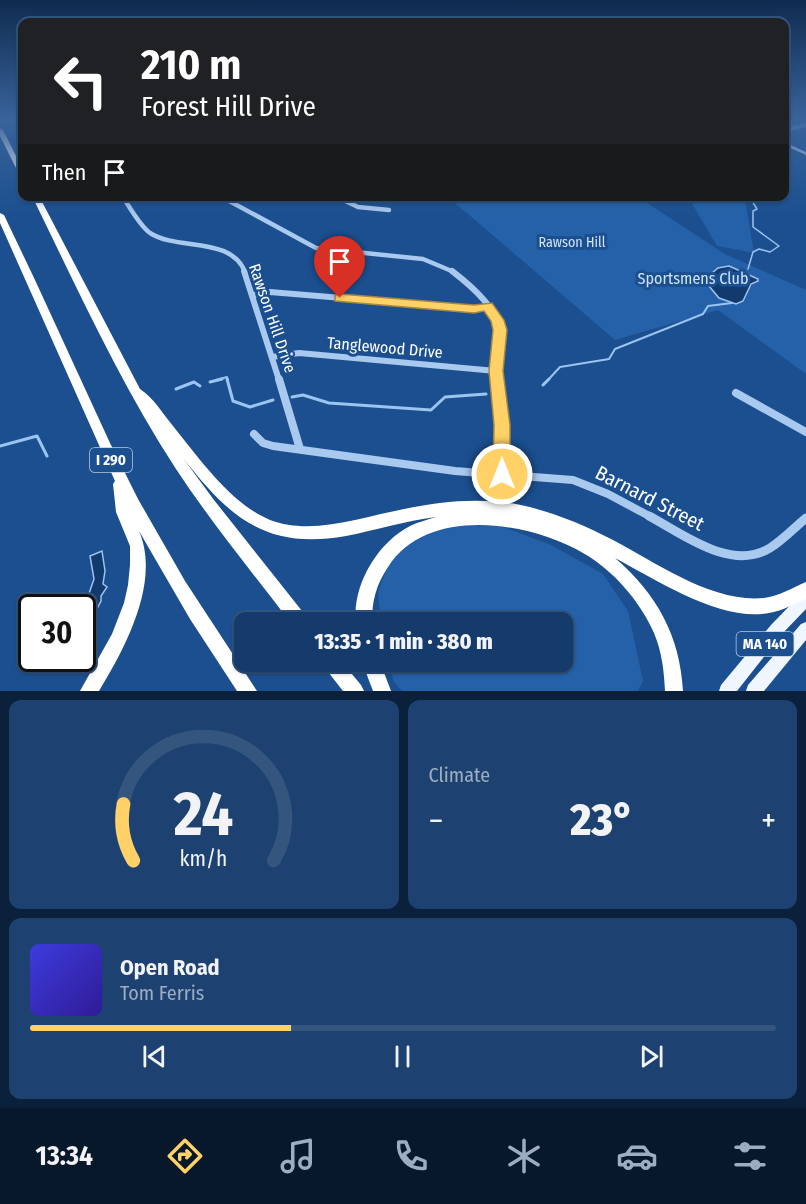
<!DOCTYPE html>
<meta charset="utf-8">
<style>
:root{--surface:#143b6b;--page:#1d4271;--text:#f1f3f6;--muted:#9dadc1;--line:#33557e;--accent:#ffd166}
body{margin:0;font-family:"Fira Sans Condensed",sans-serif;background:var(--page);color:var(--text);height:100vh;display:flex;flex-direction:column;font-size:22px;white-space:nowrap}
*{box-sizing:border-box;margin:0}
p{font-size:20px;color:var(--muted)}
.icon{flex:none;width:33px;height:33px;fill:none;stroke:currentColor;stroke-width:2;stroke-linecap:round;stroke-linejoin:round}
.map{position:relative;height:691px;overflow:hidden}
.details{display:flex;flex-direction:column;gap:9px;padding:9px;background:#0b203b;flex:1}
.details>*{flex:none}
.banner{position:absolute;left:18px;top:18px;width:771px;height:183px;border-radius:12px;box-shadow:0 2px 4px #0004,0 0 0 2px var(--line);background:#202124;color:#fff;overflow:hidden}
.speed{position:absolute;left:18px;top:594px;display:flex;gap:12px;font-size:30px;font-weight:700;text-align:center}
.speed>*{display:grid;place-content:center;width:78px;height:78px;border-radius:50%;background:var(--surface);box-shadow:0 2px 4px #0004,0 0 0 2px var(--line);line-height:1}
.speed .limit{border:3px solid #111;border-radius:9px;background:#fff;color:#111}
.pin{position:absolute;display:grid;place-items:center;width:51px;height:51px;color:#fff;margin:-62px -26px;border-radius:50% 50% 50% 0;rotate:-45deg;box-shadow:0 0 6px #0007}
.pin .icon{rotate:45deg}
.me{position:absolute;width:66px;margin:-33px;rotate:0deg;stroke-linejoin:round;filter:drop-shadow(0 0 4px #0008)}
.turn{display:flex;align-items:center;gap:21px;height:126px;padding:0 24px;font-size:27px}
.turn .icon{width:78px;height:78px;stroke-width:2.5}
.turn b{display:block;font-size:42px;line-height:51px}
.then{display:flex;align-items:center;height:57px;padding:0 24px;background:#0003;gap:12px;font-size:22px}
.big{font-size:45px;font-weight:800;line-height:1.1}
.details .tile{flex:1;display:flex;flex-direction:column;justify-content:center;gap:9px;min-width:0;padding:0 21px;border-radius:12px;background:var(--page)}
.details .dial{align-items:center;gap:0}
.dial svg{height:156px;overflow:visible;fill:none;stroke:var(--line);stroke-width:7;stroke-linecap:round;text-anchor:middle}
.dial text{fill:var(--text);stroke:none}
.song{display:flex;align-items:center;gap:18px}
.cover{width:72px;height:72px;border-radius:9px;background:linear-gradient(135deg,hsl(240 70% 55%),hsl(250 70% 35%))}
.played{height:6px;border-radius:3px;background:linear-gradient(90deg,var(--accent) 35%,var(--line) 35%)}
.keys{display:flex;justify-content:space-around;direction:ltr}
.heat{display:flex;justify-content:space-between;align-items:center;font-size:33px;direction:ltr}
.details .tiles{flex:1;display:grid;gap:9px;grid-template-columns:1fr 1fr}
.tile:last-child{grid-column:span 2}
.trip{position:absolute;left:234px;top:612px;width:339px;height:60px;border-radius:12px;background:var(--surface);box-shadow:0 2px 4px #0004,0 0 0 2px var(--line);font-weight:800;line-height:60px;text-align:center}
.tab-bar{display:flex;height:96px;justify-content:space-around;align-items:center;background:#08182b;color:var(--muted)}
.tab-bar .icon{width:42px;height:42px}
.tab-bar .active{color:var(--accent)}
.tab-bar b{font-size:27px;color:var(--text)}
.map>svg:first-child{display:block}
.green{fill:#2461a8}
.water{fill:#123a6d;stroke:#9cc4f0;stroke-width:1.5}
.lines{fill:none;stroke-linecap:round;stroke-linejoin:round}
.stream-far2{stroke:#9cc4f0;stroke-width:1.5}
.stream-far1{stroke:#9cc4f0;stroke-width:2}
.stream{stroke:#9cc4f0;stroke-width:3}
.street-far4{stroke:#a9c9ee;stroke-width:4}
.street-far3{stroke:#a9c9ee;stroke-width:4.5}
.street-far2{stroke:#a9c9ee;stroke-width:6}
.street-far1{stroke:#a9c9ee;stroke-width:8}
.street{stroke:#a9c9ee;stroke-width:9}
.secondary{fill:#d6e6fa;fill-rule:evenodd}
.primary{fill:#f0f6ff;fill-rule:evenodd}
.highway{fill:#fff;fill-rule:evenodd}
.route{fill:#ffd166;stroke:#a68842;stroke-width:1.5}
.labels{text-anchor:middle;stroke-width:6;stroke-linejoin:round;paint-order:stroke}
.far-park-label{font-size:14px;fill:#cfe3fa;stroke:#1b4f8f}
.shield{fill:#1b4f8f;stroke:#bbcadd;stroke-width:1.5}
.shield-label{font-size:15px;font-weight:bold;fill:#fff}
.park-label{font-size:16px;fill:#cfe3fa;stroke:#1b4f8f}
.street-label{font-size:16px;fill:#fff;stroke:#1b4f8f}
.near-street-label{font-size:20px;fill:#fff;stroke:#1b4f8f}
</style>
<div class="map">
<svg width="806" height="691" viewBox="0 0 806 691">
<rect width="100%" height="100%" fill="#1b4f8f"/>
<g class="green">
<path d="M448 197H638L725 254 806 290V374L718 310 615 340Z"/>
<path d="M688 197H743L745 199 754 253 717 246Z"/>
<path d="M463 525 501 526 551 545 603 574 628 611 643 681 638 691H402L394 682 388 662H562V622H381L378 592 390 559 423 534Z"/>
</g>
<g class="water">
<path d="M729 266 758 279V281L751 284 743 301 736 304 719 298 704 280 718 268Z"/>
<path d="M102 551 105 571 103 584 107 587 101 596V601L88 626H83V611L94 579 90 556Z"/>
</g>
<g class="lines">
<path class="stream-far2" d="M748 269 753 252 759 249 770 252 779 246 753 227V211L757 209 749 196"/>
<g class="stream-far1">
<path d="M216 380 227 377 228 380"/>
<path d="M548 380 560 367 609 359 615 349 703 314 708 306 732 303"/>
</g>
<g class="stream">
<path d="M227 379 233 401 250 407 273 400"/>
<path d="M210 382 222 379"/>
<path d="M543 385 549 379"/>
<path d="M176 389 194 382 200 386"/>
<path d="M292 397 303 395 329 403 431 410 445 397 486 394"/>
<path d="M0 446 37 436 47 456"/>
</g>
<path class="street-far4" d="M784 130 806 125"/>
<g class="street-far3">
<path d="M122 196C130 207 139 225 150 233 178 251 231 236 245 272"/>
<path d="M220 196 316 248 423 259 454 272"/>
<path d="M335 196 358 207 389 210"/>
</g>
<g class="street-far2">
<path d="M244 271 279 380"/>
<path d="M452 271C469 284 495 306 500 328 503 344 495 363 497 380"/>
<path d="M254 295 270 292 474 309 487 306"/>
<path d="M272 357 299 353 496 371"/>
</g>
<g class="street-far1">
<path d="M279 379 300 449"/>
<path d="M497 379 502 425V474"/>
<path d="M736 393 806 432"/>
<path d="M254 434 263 443 273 446 455 471 573 480 608 494 651 517"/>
</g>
<path class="street" d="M649 516C683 534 731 572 770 548 783 540 794 528 806 518"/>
<path class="secondary" d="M784 142 806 152V155L784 145Z"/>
<g class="primary">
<path d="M806 592V609L781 635 737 691H719L721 685 771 625 801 594Z"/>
<path d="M806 622V640L764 691H746L748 685 801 624Z"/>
</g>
<g class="highway">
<path d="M0 128 3 130 22 168V176L19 174 0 136Z"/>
<path d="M32 196H39L140 389C154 398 163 414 173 426 199 458 231 504 270 520 312 536 362 517 404 509 442 501 482 497 521 505 553 512 584 525 613 540 657 563 712 603 764 598 779 596 792 588 806 582V599C792 605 778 613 762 614 715 618 656 580 615 558 657 594 680 636 683 691H665C664 671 662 652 654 633 640 601 613 570 583 553 528 521 427 506 388 567 376 585 372 601 372 622H356C352 586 377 543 410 526 418 522 427 520 436 517 405 521 376 530 346 536 266 550 230 518 183 458L214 500 306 616 308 622H290C252 572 211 522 176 469 120 383 77 288 32 196Z"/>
<path d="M0 213 4 215 35 280 110 443 138 499 185 581 257 691H237L190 619 139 531C161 582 125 648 99 691H80L112 634 124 603 128 585 130 565V546L116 512 113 484 115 481 0 223Z"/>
<path d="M322 662H342L361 685 364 691H343L325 668Z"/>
<path d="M362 662H380L391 691H373Z"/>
</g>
</g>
<linearGradient id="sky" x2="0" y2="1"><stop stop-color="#0f2b4f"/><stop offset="0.55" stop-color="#39639b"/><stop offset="1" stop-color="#39639b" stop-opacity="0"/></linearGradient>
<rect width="806" height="217" fill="url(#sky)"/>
<path class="route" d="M340 294 474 305 492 303 504 320 507 330 503 371 510 425V474L508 480 502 482 495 480 493 474 494 425 489 371 493 330 491 321 484 311 474 313 335 301V295Z"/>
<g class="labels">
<g class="far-park-label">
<text x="572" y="247">Rawson Hill</text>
</g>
<g class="shield">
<rect x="90" y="448" width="42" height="24" rx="4.5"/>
<rect x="736.5" y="632" width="57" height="24" rx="4.5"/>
</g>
<g class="shield-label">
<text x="111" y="465">I 290</text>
<text x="765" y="649">MA 140</text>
</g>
<g class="park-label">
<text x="693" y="284">Sportsmens Club</text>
</g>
<g class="street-label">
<text transform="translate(273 318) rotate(71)" y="6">Rawson Hill Drive</text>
<text transform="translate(385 347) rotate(5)" y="6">Tanglewood Drive</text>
</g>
<g class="near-street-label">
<text transform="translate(650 498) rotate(27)" y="7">Barnard Street</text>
</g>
</g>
</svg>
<div class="speed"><div class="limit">30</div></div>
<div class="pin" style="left:340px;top:298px;background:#d93025"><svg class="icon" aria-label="arrive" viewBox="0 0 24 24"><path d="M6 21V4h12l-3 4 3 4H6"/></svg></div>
<svg class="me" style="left:502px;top:474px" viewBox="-20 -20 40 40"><circle r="17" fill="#ffd166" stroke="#fff" stroke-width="3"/><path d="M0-11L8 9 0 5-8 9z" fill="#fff"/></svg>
<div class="trip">13:35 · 1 min · 380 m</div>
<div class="banner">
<div class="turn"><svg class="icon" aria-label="left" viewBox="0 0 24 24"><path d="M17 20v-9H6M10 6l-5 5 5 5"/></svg><div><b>210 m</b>Forest Hill Drive</div></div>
<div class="then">Then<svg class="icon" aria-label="arrive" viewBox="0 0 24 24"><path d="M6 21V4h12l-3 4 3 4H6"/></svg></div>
</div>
</div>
<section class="details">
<div class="tiles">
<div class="tile dial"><svg viewBox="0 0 100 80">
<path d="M14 69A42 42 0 1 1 86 69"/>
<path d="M14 69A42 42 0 0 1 9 40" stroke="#ffd166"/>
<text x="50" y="56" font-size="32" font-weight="700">24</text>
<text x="50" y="72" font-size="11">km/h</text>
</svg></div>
<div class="tile"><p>Climate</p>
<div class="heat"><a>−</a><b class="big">23°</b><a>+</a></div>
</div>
<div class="tile">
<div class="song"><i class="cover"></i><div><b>Open Road</b><p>Tom Ferris</p></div></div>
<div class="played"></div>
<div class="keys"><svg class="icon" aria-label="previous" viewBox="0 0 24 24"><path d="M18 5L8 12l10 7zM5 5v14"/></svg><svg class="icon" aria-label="pause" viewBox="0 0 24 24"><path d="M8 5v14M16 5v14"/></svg><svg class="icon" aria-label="next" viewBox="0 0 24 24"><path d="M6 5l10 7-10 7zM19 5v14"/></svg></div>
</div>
</div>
</section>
<nav class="tab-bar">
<b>13:34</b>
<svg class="icon active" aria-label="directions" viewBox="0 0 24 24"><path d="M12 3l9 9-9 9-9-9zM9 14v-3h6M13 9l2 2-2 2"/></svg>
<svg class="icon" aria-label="music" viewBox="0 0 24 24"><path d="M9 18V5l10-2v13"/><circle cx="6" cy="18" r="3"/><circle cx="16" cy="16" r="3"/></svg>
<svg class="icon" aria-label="phone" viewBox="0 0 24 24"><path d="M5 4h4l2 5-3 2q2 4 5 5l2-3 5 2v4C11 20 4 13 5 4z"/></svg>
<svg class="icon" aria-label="climate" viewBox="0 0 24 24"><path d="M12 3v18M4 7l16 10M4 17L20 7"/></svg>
<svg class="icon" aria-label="car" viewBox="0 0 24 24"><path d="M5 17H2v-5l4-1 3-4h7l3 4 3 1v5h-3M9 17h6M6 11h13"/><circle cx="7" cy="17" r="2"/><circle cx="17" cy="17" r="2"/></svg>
<svg class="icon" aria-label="filters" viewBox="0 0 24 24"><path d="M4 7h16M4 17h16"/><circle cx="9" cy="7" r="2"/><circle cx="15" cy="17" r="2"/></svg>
</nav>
